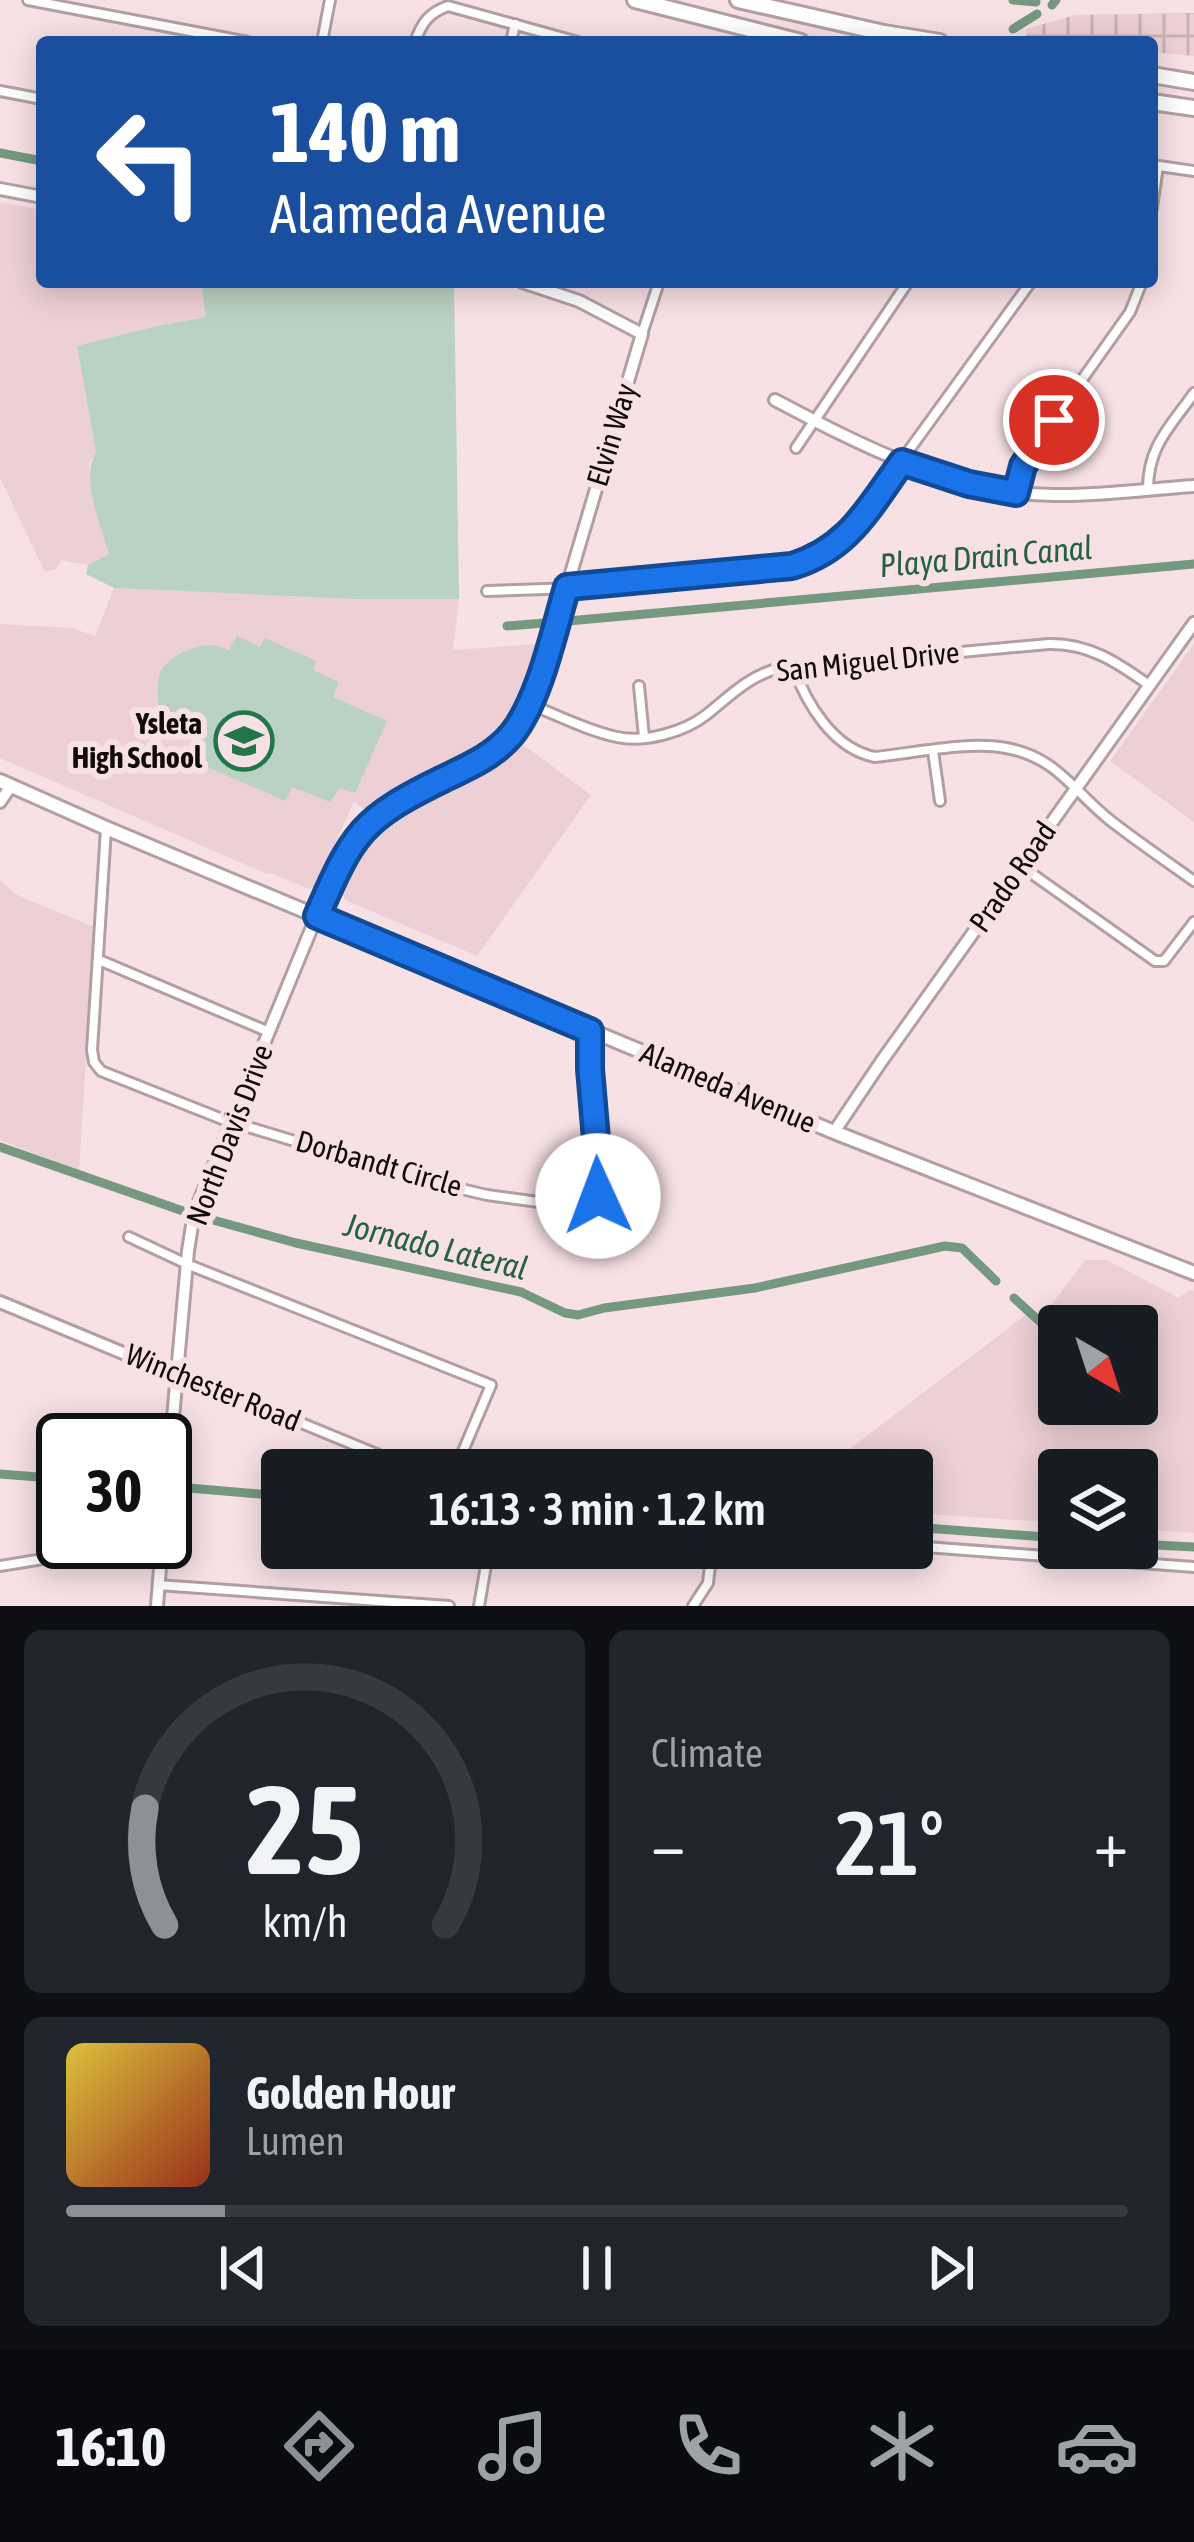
<!DOCTYPE html>
<meta charset="utf-8">
<style>
:root{--surface:#171b24;--page:#20242c;--text:#f1f3f6;--muted:#9ea1a6;--line:#363941;--accent:#8c9099}
body{margin:0;font-family:"Asap Condensed",sans-serif;background:var(--page);color:var(--text);height:100vh;display:flex;flex-direction:column;font-size:45px;white-space:nowrap}
*{box-sizing:border-box;margin:0}
p{font-size:39px;color:var(--muted)}
.icon{flex:none;width:66px;height:66px;fill:none;stroke:currentColor;stroke-width:2;stroke-linecap:round;stroke-linejoin:round}
.map{position:relative;height:1606px;overflow:hidden}
.drawer{display:flex;flex-direction:column;gap:24px;padding:24px;background:#0d0f14;flex:1}
.drawer>*{flex:none}
.banner{position:absolute;left:36px;top:36px;width:1122px;height:252px;border-radius:12px;box-shadow:0 6px 30px #0003;background:#1a4fa0;color:#fff;overflow:hidden}
.needle{width:78px;rotate:141deg}
.fabs{position:absolute;left:1038px;top:1305px;display:grid;gap:24px}
.fabs a{display:grid;place-items:center;width:120px;height:120px;border-radius:12px;background:var(--surface);box-shadow:0 6px 30px #0003;font-size:60px}
.speed{position:absolute;left:36px;top:1413px;display:flex;gap:24px;font-size:60px;font-weight:700;text-align:center}
.speed>*{display:grid;place-content:center;width:156px;height:156px;border-radius:50%;background:var(--surface);box-shadow:0 6px 30px #0003;line-height:1}
.speed .limit{border:6px solid #111;border-radius:18px;background:#fff;color:#111}
.pin{position:absolute;display:grid;place-items:center;width:102px;height:102px;color:#fff;margin:-51px;border:6px solid #fff;border-radius:50%;box-shadow:0 3px 12px #0007}
.me{position:absolute;width:132px;margin:-66px;rotate:358deg;stroke-linejoin:round;filter:drop-shadow(0 0 9px #0008)}
.turn{display:flex;align-items:center;gap:42px;height:252px;padding:0 36px;font-size:54px}
.turn .icon{width:156px;height:156px;stroke-width:2.5}
.turn b{display:block;font-size:84px;line-height:102px}
.big{font-size:90px;font-weight:600;line-height:1.1}
.drawer .widget{flex:1;display:flex;flex-direction:column;justify-content:center;gap:18px;min-width:0;padding:0 42px;border-radius:18px;background:var(--page)}
.drawer .dial{align-items:center;gap:0}
.dial svg{height:312px;overflow:visible;fill:none;stroke:var(--line);stroke-width:7;stroke-linecap:round;text-anchor:middle}
.dial text{fill:var(--text);stroke:none}
.song{display:flex;align-items:center;gap:36px}
.cover{width:144px;height:144px;border-radius:18px;background:linear-gradient(135deg,hsl(50 70% 55%),hsl(10 70% 35%))}
.played{height:12px;border-radius:6px;background:linear-gradient(90deg,var(--accent) 15%,var(--line) 15%)}
.keys{display:flex;justify-content:space-around;direction:ltr}
.heat{display:flex;justify-content:space-between;align-items:center;font-size:66px;direction:ltr}
.drawer .tiles{flex:1;display:grid;gap:24px;grid-template-columns:1fr 1fr}
.widget:last-child{grid-column:span 2}
.trip{position:absolute;left:261px;top:1449px;width:672px;height:120px;border-radius:12px;background:var(--surface);box-shadow:0 6px 30px #0003;font-weight:600;line-height:120px;text-align:center}
.tabs{display:flex;height:192px;justify-content:space-around;align-items:center;background:#090b0e;color:var(--muted)}
.tabs .icon{width:84px;height:84px}
.tabs .active{color:var(--accent)}
.tabs b{font-size:54px;color:var(--text)}
.map>svg:first-child{display:block}
.built{fill:#edd0d5;fill-rule:evenodd}
.industrial{fill:url(#industrial-grid)}
.pitch{fill:#bad2c1}
.lines{fill:none;stroke-linecap:round;stroke-linejoin:round}
.canal{stroke:#749880;stroke-width:9}
.street-casing{stroke:#b39fa3;stroke-width:14}
.secondary-casing{stroke:#b39fa3;stroke-width:16}
.primary-casing{stroke:#b39fa3;stroke-width:18}
.highway-casing{stroke:#b39fa3;stroke-width:20}
.street{stroke:#fff;stroke-width:8}
.secondary{stroke:#fff;stroke-width:10}
.primary{stroke:#fff;stroke-width:12}
.highway{stroke:#fff;stroke-width:14}
.route-casing{stroke:#114b97;stroke-width:30}
.route{stroke:#1a73e8;stroke-width:21}
.labels{text-anchor:middle;stroke-width:12;stroke-linejoin:round;paint-order:stroke}
.street-label{font-size:30px;fill:#120b0c;stroke:#f7e1e5}
.poi-label{font-size:30px;font-weight:bold;fill:#120b0c;stroke:#f7e1e5;text-anchor:end}
.water-label{font-size:33px;font-style:italic;fill:#27623f;stroke:#f7e1e5}
</style>
<div class="map">
<svg width="1194" height="1606" viewBox="0 0 1194 1606">
<defs>
<pattern id="industrial-grid" width="8" height="8" patternUnits="userSpaceOnUse" patternTransform="scale(3)"><rect width="8" height="8" fill="#edd0d5"/><path d="M0 4h8M4 0v8" fill="none" stroke="#cab1b6"/></pattern>
</defs>
<rect width="100%" height="100%" fill="#f7e1e5"/>
<g class="built">
<path d="M0 202 42 210V282H201L207 317 157 326 77 347 96 452 89 463 94 496 109 554 88 565 61 560 56 569 45 572 0 478Z"/>
<path d="M114 588 354 599H459L453 650 536 644 514 710 499 730 482 746 394 788 365 809 354 802 315 887 309 889 271 873 267 874 0 758V624L72 628 95 636Z"/>
<path d="M1194 644V822L1110 761Z"/>
<path d="M521 743 591 795 477 956 345 900 342 893 349 873 358 856 374 835 404 811 433 799 505 762Z"/>
<path d="M0 880 17 895 94 927 79 1171 0 1140Z"/>
<path d="M1085 1260H1107L1179 1298 1189 1290 1194 1291V1533L1137 1529V1470H1059V1523L912 1513V1470H822L1032 1310 1043 1316ZM1137 1326V1404H1059V1326Z"/>
</g>
<path class="industrial" d="M1194 13V56L1152 52V42L1027 41 1026 29 1075 15Z"/>
<g class="pitch">
<path d="M201 282H454L459 599H354L114 588 86 574 88 565 109 554C101 525 80 479 96 452L77 346 157 326 206 317Z"/>
<path d="M237 636 260 647 265 638 316 661 313 670 339 682 333 697 387 721 355 793 340 788 330 802 292 787 285 801 194 761 199 751 195 748 198 738 155 718C162 703 154 685 161 671 168 657 195 644 211 645 214 645 226 649 229 650Z"/>
</g>
<g class="lines">
<g class="canal">
<path d="M1013 0 1036 2"/>
<path d="M1052 5 1056 0"/>
<path d="M1013 29 1037 14"/>
<path d="M0 153 42 161"/>
<path d="M568 621 1194 564"/>
<path d="M507 626 544 623"/>
<path d="M0 1147 183 1211"/>
<path d="M202 1217 296 1243 521 1292 565 1313 578 1315 604 1308 755 1288 945 1246 962 1248 996 1281"/>
<path d="M1014 1298 1059 1339"/>
<path d="M1136 1404 1144 1411"/>
<path d="M0 1474 63 1479"/>
<path d="M165 1486 282 1496"/>
<path d="M912 1527 1059 1538"/>
<path d="M1137 1544 1194 1547"/>
</g>
<g class="street-casing">
<g id="street">
<path d="M28 0 248 42"/>
<path d="M322 42 330 0"/>
<path d="M415 42C422 22 429 13 448 6L578 42"/>
<path d="M511 42 515 24"/>
<path d="M0 91 42 99"/>
<path d="M1152 165 1194 171"/>
<path d="M1152 208 1158 166"/>
<path d="M642 334 659 282"/>
<path d="M796 448 908 282"/>
<path d="M1148 489C1148 446 1170 427 1194 393"/>
<path d="M1016 493 1023 466 1028 456 1130 312 1142 282"/>
<path d="M487 591 575 588 792 565 826 553 849 533 1031 282"/>
<path d="M793 666C806 703 833 749 875 757 915 753 967 741 1006 748 1057 757 1074 792 1111 821 1138 842 1166 861 1194 881"/>
<path d="M639 686 644 737"/>
<path d="M529 704C557 715 588 731 617 737 645 743 684 732 706 715 729 697 746 678 776 669L1049 644C1089 643 1118 663 1149 685"/>
<path d="M933 751 940 801"/>
<path d="M106 829 92 1050 94 1062 101 1071 222 1119 423 1180 487 1195 583 1208 595 1201 600 1186 590 1069V1031"/>
<path d="M1021 866 1155 961H1164L1194 922"/>
<path d="M99 960 269 1032"/>
<path d="M129 1237 189 1265 491 1385 455 1470"/>
<path d="M177 1375 209 1385 391 1460 428 1470"/>
<path d="M912 1546 1194 1567"/>
<path d="M0 1566 67 1555 160 1562"/>
<path d="M158 1585 449 1606"/>
<path d="M479 1606 489 1548"/>
<path d="M693 1606 708 1583 712 1548"/>
</g>
</g>
<g class="secondary-casing">
<g id="secondary">
<path d="M0 189 42 197"/>
<path d="M775 400C862 446 954 494 1054 495 1101 496 1148 489 1194 486"/>
<path d="M0 802 11 786"/>
<path d="M834 1132 881 1062 1194 623"/>
<path d="M0 1302 176 1375"/>
<path d="M165 1507 188 1251 193 1219 200 1199 317 915 349 845 370 822 395 803 490 754 507 740 522 718 553 634 642 334 579 301 522 282"/>
<path d="M157 1606 162 1542"/>
</g>
</g>
<g class="primary-casing">
<path id="primary" d="M0 781 106 828 834 1132 1194 1273"/>
</g>
<g class="highway-casing">
<g id="highway">
<path d="M635 0 801 42"/>
<path d="M738 0 884 33 940 42"/>
<path d="M1152 75 1194 82"/>
<path d="M1152 102 1194 108"/>
</g>
</g>
<use href="#street" class="street"/>
<use href="#secondary" class="secondary"/>
<use href="#primary" class="primary"/>
<use href="#highway" class="highway"/>
</g>
<g class="lines">
<g class="route-casing">
<path id="route" d="M598 1196 600 1186 590 1069V1031L317 916C353 833 361 819 443 779 468 767 494 756 512 734 540 699 554 630 567 587L792 566C849 549 869 507 902 462L969 484 1016 493 1023 466 1054 420"/>
</g>
<use href="#route" class="route"/>
</g>
<defs>
<g id="school-ring" transform="scale(3)"><circle r="9.5" fill="#f7e1e5" stroke="#227648" stroke-width="1.5"/><path d="M0-5L7-2L0 1L-7-2ZM-4 1L0 2.5L4 1V4Q0 6-4 4Z" fill="#227648"/></g>
</defs>
<g fill-rule="evenodd">
<use href="#school-ring" x="244" y="741"/>
</g>
<g class="labels">
<g class="street-label">
<text transform="translate(612 435) rotate(-73)" y="10">Elvin Way</text>
<text transform="translate(868 662) rotate(-6)" y="10">San Miguel Drive</text>
<text transform="translate(1013 877) rotate(-55)" y="10">Prado Road</text>
<text transform="translate(728 1088) rotate(23)" y="10">Alameda Avenue</text>
<text transform="translate(230 1135) rotate(-69)" y="10">North Davis Drive</text>
<text transform="translate(379 1164) rotate(16)" y="10">Dorbandt Circle</text>
<text transform="translate(213 1388) rotate(22)" y="10">Winchester Road</text>
</g>
<g class="poi-label">
<text x="202" y="734">Ysleta<tspan x="202" dy="34">High School</tspan></text>
</g>
<g class="water-label">
<text transform="translate(986 556) rotate(-5)" y="12">Playa Drain Canal</text>
<text transform="translate(436 1246) rotate(14)" y="12">Jornado Lateral</text>
</g>
</g>
</svg>
<div class="fabs">
<a><svg class="needle" viewBox="-14 -14 28 28"><path d="M0-13l5 13h-10z" fill="#e53935"/><path d="M0 13l5-13h-10z" fill="#9ea1a6"/></svg></a>
<a><svg class="icon" aria-label="layers" viewBox="0 0 24 24"><path d="M12 4l9 5-9 5-9-5zM3 14l9 5 9-5"/></svg></a>
</div>
<div class="speed"><div class="limit">30</div></div>
<div class="pin" style="left:1054px;top:420px;background:#d93025"><svg class="icon" aria-label="arrive" viewBox="0 0 24 24"><path d="M6 21V4h12l-3 4 3 4H6"/></svg></div>
<svg class="me" style="left:598px;top:1196px" viewBox="-20 -20 40 40"><circle r="19" fill="#fff"/><path d="M0-13L10 11 0 6-10 11z" fill="#1a73e8"/></svg>
<div class="trip">16:13 · 3 min · 1.2 km</div>
<div class="banner">
<div class="turn"><svg class="icon" aria-label="left" viewBox="0 0 24 24"><path d="M17 20v-9H6M10 6l-5 5 5 5"/></svg><div><b>140 m</b>Alameda Avenue</div></div>
</div>
</div>
<section class="drawer">
<div class="tiles">
<div class="widget dial"><svg viewBox="0 0 100 80">
<path d="M14 69A42 42 0 1 1 86 69"/>
<path d="M14 69A42 42 0 0 1 9 39" stroke="#8c9099"/>
<text x="50" y="56" font-size="32" font-weight="700">25</text>
<text x="50" y="72" font-size="11">km/h</text>
</svg></div>
<div class="widget"><p>Climate</p>
<div class="heat"><a>−</a><b class="big">21°</b><a>+</a></div>
</div>
<div class="widget">
<div class="song"><i class="cover"></i><div><b>Golden Hour</b><p>Lumen</p></div></div>
<div class="played"></div>
<div class="keys"><svg class="icon" aria-label="previous" viewBox="0 0 24 24"><path d="M18 5L8 12l10 7zM5 5v14"/></svg><svg class="icon" aria-label="pause" viewBox="0 0 24 24"><path d="M8 5v14M16 5v14"/></svg><svg class="icon" aria-label="next" viewBox="0 0 24 24"><path d="M6 5l10 7-10 7zM19 5v14"/></svg></div>
</div>
</div>
</section>
<nav class="tabs">
<b>16:10</b>
<svg class="icon active" aria-label="directions" viewBox="0 0 24 24"><path d="M12 3l9 9-9 9-9-9zM9 14v-3h6M13 9l2 2-2 2"/></svg>
<svg class="icon" aria-label="music" viewBox="0 0 24 24"><path d="M9 18V5l10-2v13"/><circle cx="6" cy="18" r="3"/><circle cx="16" cy="16" r="3"/></svg>
<svg class="icon" aria-label="phone" viewBox="0 0 24 24"><path d="M5 4h4l2 5-3 2q2 4 5 5l2-3 5 2v4C11 20 4 13 5 4z"/></svg>
<svg class="icon" aria-label="climate" viewBox="0 0 24 24"><path d="M12 3v18M4 7l16 10M4 17L20 7"/></svg>
<svg class="icon" aria-label="car" viewBox="0 0 24 24"><path d="M5 17H2v-5l4-1 3-4h7l3 4 3 1v5h-3M9 17h6M6 11h13"/><circle cx="7" cy="17" r="2"/><circle cx="17" cy="17" r="2"/></svg>
</nav>
